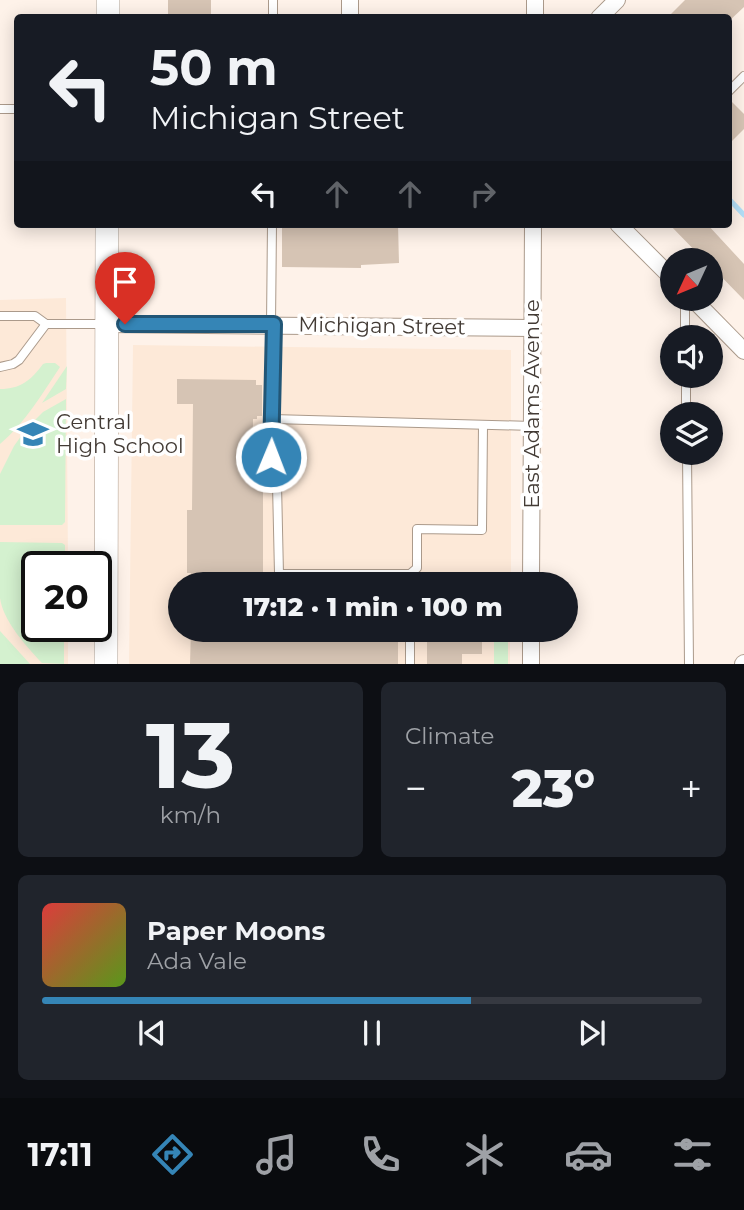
<!DOCTYPE html>
<meta charset="utf-8">
<style>
:root{--surface:#171b24;--page:#20242c;--text:#f1f3f6;--muted:#9ea1a6;--line:#363941;--accent:#3585b6}
body{margin:0;font-family:Montserrat,sans-serif;background:var(--page);color:var(--text);height:100vh;display:flex;flex-direction:column;font-size:26px;white-space:nowrap}
*{box-sizing:border-box;margin:0}
p{font-size:23px;color:var(--muted)}
.icon{flex:none;width:38px;height:38px;fill:none;stroke:currentColor;stroke-width:2;stroke-linecap:round;stroke-linejoin:round}
.map{position:relative;height:664px;overflow:hidden}
.drawer{display:flex;flex-direction:column;gap:18px;padding:18px;background:#0d0f14;flex:1}
.drawer>*{flex:none}
.top-card{position:absolute;left:14px;top:14px;width:718px;height:214px;border-radius:7px;box-shadow:0 4px 18px #0003;background:#171b24;color:var(--text);overflow:hidden}
.needle{width:46px;rotate:226deg}
.buttons{position:absolute;left:660px;top:248px;display:grid;gap:14px}
.buttons a{display:grid;place-items:center;width:63px;height:63px;border-radius:50%;background:var(--surface);box-shadow:0 4px 18px #0003;font-size:35px}
.speed{position:absolute;left:21px;top:551px;display:flex;gap:14px;font-size:35px;font-weight:700;text-align:center}
.speed>*{display:grid;place-content:center;width:91px;height:91px;border-radius:50%;background:var(--surface);box-shadow:0 4px 18px #0003;line-height:1}
.speed .limit{border:4px solid #111;border-radius:10px;background:#fff;color:#111}
.pin{position:absolute;display:grid;place-items:center;width:60px;height:60px;color:#fff;margin:-72px -30px;border-radius:50% 50% 50% 0;rotate:-45deg;box-shadow:0 0 7px #0007}
.pin .icon{rotate:45deg}
.me{position:absolute;width:77px;margin:-38px;rotate:1deg;stroke-linejoin:round;filter:drop-shadow(0 0 5px #0008)}
.turn{display:flex;align-items:center;gap:24px;height:147px;padding:0 21px;font-size:32px}
.turn .icon{width:91px;height:91px;stroke-width:2.5}
.turn b{display:block;font-size:49px;line-height:60px}
.lanes{display:flex;align-items:center;height:66px;padding:0 21px;background:#0003;justify-content:center;gap:35px;direction:ltr}
.lanes .off{opacity:.35}
.big{font-size:52px;font-weight:800;line-height:1.1}
.drawer .widget{flex:1;display:flex;flex-direction:column;justify-content:center;gap:10px;min-width:0;padding:0 24px;border-radius:10px;background:var(--page)}
.drawer .dial{align-items:center;gap:0}
.dial b{font-size:91px;line-height:1}
.song{display:flex;align-items:center;gap:21px}
.cover{width:84px;height:84px;border-radius:10px;background:linear-gradient(135deg,hsl(0 70% 55%),hsl(90 70% 35%))}
.played{height:7px;border-radius:4px;background:linear-gradient(90deg,var(--accent) 65%,var(--line) 65%)}
.keys{display:flex;justify-content:space-around;direction:ltr}
.heat{display:flex;justify-content:space-between;align-items:center;font-size:38px;direction:ltr}
.drawer .tiles{flex:1;display:grid;gap:18px;grid-template-columns:1fr 1fr}
.widget:last-child{grid-column:span 2}
.trip{position:absolute;left:168px;top:572px;width:410px;height:70px;border-radius:35px;background:var(--surface);box-shadow:0 4px 18px #0003;font-weight:800;line-height:70px;text-align:center}
.menu{display:flex;height:112px;justify-content:space-around;align-items:center;background:#090b0e;color:var(--muted)}
.menu .icon{width:49px;height:49px}
.menu .on{color:var(--accent)}
.menu b{font-size:32px;color:var(--text)}
.map>svg:first-child{display:block}
.built{fill:#fde9d8}
.green{fill:#d4f1cf}
.lines{fill:none;stroke-linecap:round;stroke-linejoin:round}
.stream{stroke:#b3dff8;stroke-width:5}
.building{fill:#d6c4b4}
.lane-casing{stroke:#ab9a8b;stroke-width:10}
.street-casing{stroke:#ab9a8b;stroke-width:18}
.secondary-casing{stroke:#ab9a8b;stroke-width:24}
.lane{stroke:#fff;stroke-width:8}
.street{stroke:#fff;stroke-width:16}
.secondary{stroke:#fff;stroke-width:23}
.route-casing{stroke:#225676;stroke-width:18}
.route{stroke:#3585b6;stroke-width:12}
.labels{text-anchor:middle;stroke-width:7;stroke-linejoin:round;paint-order:stroke}
.street-label{font-size:21px;fill:#433b35;stroke:#fff}
.poi-label{font-size:21px;fill:#433b35;stroke:#fff;text-anchor:start}
</style>
<div class="map">
<svg width="744" height="664" viewBox="0 0 744 664">
<rect width="100%" height="100%" fill="#fef2e9"/>
<g class="built">
<path d="M66 298 68 567H37V626L68 627V664H0V300Z"/>
<path d="M133 345 511 350V584H180V630H510V664H129Z"/>
</g>
<g class="green">
<path d="M46 363H55L60 367C42 394 25 423 0 444V389C21 389 31 380 43 364Z"/>
<path d="M67 366 66 389 42 403Z"/>
<path d="M66 399 65 522 62 525H0V474L14 446 27 428 43 412Z"/>
<path d="M0 542 62 543 65 545V567H37V626L64 627V664L42 663C27 647 3 621 0 598 0 580 0 560 0 542Z"/>
<rect x="494" y="630" width="14" height="34"/>
<path d="M0 631 30 664H0Z"/>
</g>
<g class="lines">
<path class="stream" d="M728 198 744 215"/>
</g>
<g class="building">
<rect x="168" y="0" width="43" height="18"/>
<path d="M685 0H744V7L728 22V18H667Z"/>
<path d="M728 98 744 114V129L728 145Z"/>
<path d="M282 224H398L399 263 361 265V268L282 267Z"/>
<path d="M669 224H707L744 264V300L710 265V261L703 259Z"/>
<path d="M177 379 256 380V385H262V416H257V419H253L252 485 263 486V584H191V573H187V510H192L193 404H177Z"/>
<path d="M191 630H398V664H190Z"/>
<path d="M427 630H482V654H462V664H427Z"/>
</g>
<g class="lines">
<g class="lane-casing">
<g id="lane">
<path d="M273 18V0"/>
<path d="M728 92 744 76"/>
<path d="M0 109H18"/>
<path d="M685 299V338"/>
<path d="M0 316H35L46 324H106"/>
<path d="M271 325 272 224"/>
<path d="M274 325 272 419 532 426"/>
<path d="M0 367 13 364 19 360 46 324"/>
<path d="M686 376V415"/>
<path d="M272 419 271 477 277 484 279 574H410V584"/>
<path d="M687 453 689 664"/>
<path d="M410 574 417 568V529L482 530 483 425"/>
<path d="M410 664V630"/>
</g>
</g>
<g class="street-casing">
<g id="street">
<path d="M350 18V0"/>
<path d="M535 18V0"/>
<path d="M599 18 617 0"/>
<path d="M618 224 672 278"/>
<path d="M693 299 744 351"/>
<path d="M106 324 532 328"/>
<path d="M531 584 533 224"/>
<path d="M531 664V630"/>
<path d="M743 664 744 663"/>
</g>
</g>
<g class="secondary-casing">
<g id="secondary">
<path d="M108 18V0"/>
<path d="M106 664 107 224"/>
</g>
</g>
<use href="#lane" class="lane"/>
<use href="#street" class="street"/>
<use href="#secondary" class="secondary"/>
</g>
<g class="lines">
<g class="route-casing">
<path id="route" d="M125 324H274L271 457"/>
</g>
<use href="#route" class="route"/>
</g>
<defs>
<g id="school-bare" transform="scale(2.415)"><path d="M0-5L7-2L0 1L-7-2ZM-4 1L0 2.5L4 1V4Q0 6-4 4Z" fill="#3585b6" stroke="#fff" stroke-width="2.5" paint-order="stroke"/></g>
</defs>
<g fill-rule="evenodd">
<use href="#school-bare" x="33" y="434"/>
</g>
<g class="labels">
<g class="street-label">
<text transform="translate(382 326) rotate(1)" y="7">Michigan Street</text>
<text transform="translate(532 404) rotate(-90)" y="7">East Adams Avenue</text>
</g>
<g class="poi-label">
<text x="56" y="429">Central<tspan x="56" dy="24">High School</tspan></text>
</g>
</g>
</svg>
<div class="buttons">
<a><svg class="needle" viewBox="-14 -14 28 28"><path d="M0-13l5 13h-10z" fill="#e53935"/><path d="M0 13l5-13h-10z" fill="#9ea1a6"/></svg></a>
<a><svg class="icon" aria-label="sound" viewBox="0 0 24 24"><path d="M4 9h4l5-4v14l-5-4H4zM17 9q2 3 0 6"/></svg></a>
<a><svg class="icon" aria-label="layers" viewBox="0 0 24 24"><path d="M12 4l9 5-9 5-9-5zM3 14l9 5 9-5"/></svg></a>
</div>
<div class="speed"><div class="limit">20</div></div>
<div class="pin" style="left:125px;top:324px;background:#d93025"><svg class="icon" aria-label="arrive" viewBox="0 0 24 24"><path d="M6 21V4h12l-3 4 3 4H6"/></svg></div>
<svg class="me" style="left:271px;top:457px" viewBox="-20 -20 40 40"><circle r="17" fill="#3585b6" stroke="#fff" stroke-width="3"/><path d="M0-11L8 9 0 5-8 9z" fill="#fff"/></svg>
<div class="trip">17:12 · 1 min · 100 m</div>
<div class="top-card">
<div class="turn"><svg class="icon" aria-label="left" viewBox="0 0 24 24"><path d="M17 20v-9H6M10 6l-5 5 5 5"/></svg><div><b>50 m</b>Michigan Street</div></div>
<div class="lanes"><svg class="icon" aria-label="left" viewBox="0 0 24 24"><path d="M17 20v-9H6M10 6l-5 5 5 5"/></svg><svg class="icon off" aria-label="ahead" viewBox="0 0 24 24"><path d="M12 20V5M6 11l6-6 6 6"/></svg><svg class="icon off" aria-label="ahead" viewBox="0 0 24 24"><path d="M12 20V5M6 11l6-6 6 6"/></svg><svg class="icon off" aria-label="right" viewBox="0 0 24 24"><path d="M7 20v-9h11M14 6l5 5-5 5"/></svg></div>
</div>
</div>
<section class="drawer">
<div class="tiles">
<div class="widget dial"><b>13</b><p>km/h</p></div>
<div class="widget"><p>Climate</p>
<div class="heat"><a>−</a><b class="big">23°</b><a>+</a></div>
</div>
<div class="widget">
<div class="song"><i class="cover"></i><div><b>Paper Moons</b><p>Ada Vale</p></div></div>
<div class="played"></div>
<div class="keys"><svg class="icon" aria-label="previous" viewBox="0 0 24 24"><path d="M18 5L8 12l10 7zM5 5v14"/></svg><svg class="icon" aria-label="pause" viewBox="0 0 24 24"><path d="M8 5v14M16 5v14"/></svg><svg class="icon" aria-label="next" viewBox="0 0 24 24"><path d="M6 5l10 7-10 7zM19 5v14"/></svg></div>
</div>
</div>
</section>
<nav class="menu">
<b>17:11</b>
<svg class="icon on" aria-label="directions" viewBox="0 0 24 24"><path d="M12 3l9 9-9 9-9-9zM9 14v-3h6M13 9l2 2-2 2"/></svg>
<svg class="icon" aria-label="music" viewBox="0 0 24 24"><path d="M9 18V5l10-2v13"/><circle cx="6" cy="18" r="3"/><circle cx="16" cy="16" r="3"/></svg>
<svg class="icon" aria-label="phone" viewBox="0 0 24 24"><path d="M5 4h4l2 5-3 2q2 4 5 5l2-3 5 2v4C11 20 4 13 5 4z"/></svg>
<svg class="icon" aria-label="climate" viewBox="0 0 24 24"><path d="M12 3v18M4 7l16 10M4 17L20 7"/></svg>
<svg class="icon" aria-label="car" viewBox="0 0 24 24"><path d="M5 17H2v-5l4-1 3-4h7l3 4 3 1v5h-3M9 17h6M6 11h13"/><circle cx="7" cy="17" r="2"/><circle cx="17" cy="17" r="2"/></svg>
<svg class="icon" aria-label="filters" viewBox="0 0 24 24"><path d="M4 7h16M4 17h16"/><circle cx="9" cy="7" r="2"/><circle cx="15" cy="17" r="2"/></svg>
</nav>
